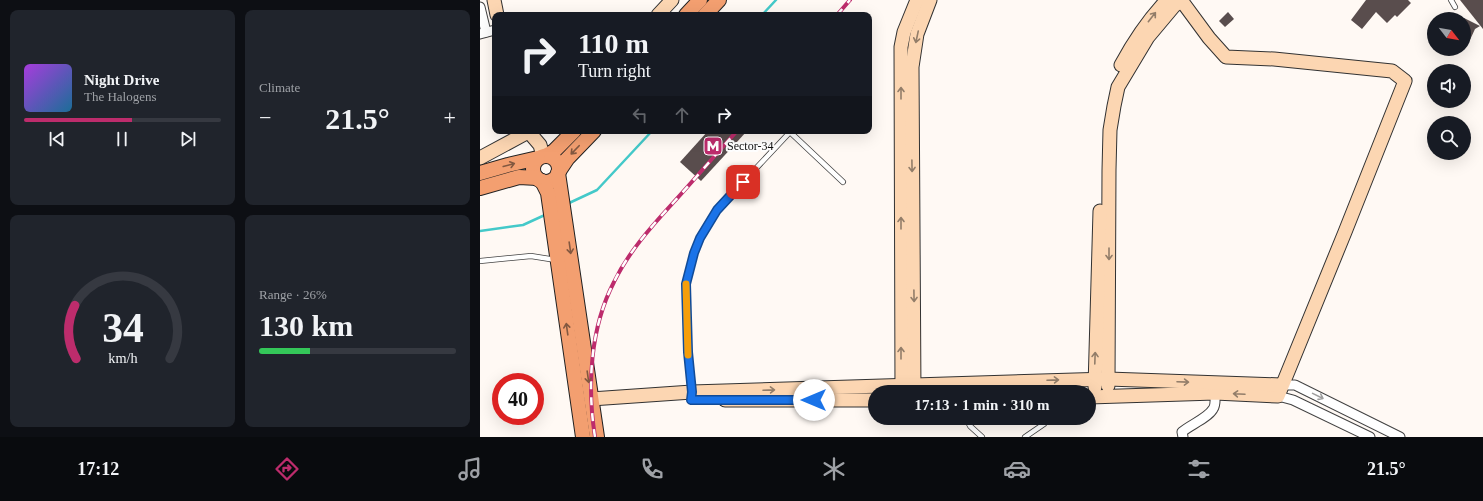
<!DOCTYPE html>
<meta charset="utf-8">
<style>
:root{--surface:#171b24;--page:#20242c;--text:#f1f3f6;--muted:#9ea1a6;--line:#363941;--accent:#bd2c6c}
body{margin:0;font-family:Georgia,serif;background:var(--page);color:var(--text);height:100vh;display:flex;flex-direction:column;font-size:15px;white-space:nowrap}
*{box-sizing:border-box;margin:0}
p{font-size:13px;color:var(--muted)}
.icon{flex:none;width:22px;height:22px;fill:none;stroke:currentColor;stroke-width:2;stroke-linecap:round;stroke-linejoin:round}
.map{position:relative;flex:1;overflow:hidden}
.details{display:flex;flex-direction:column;gap:10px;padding:10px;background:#0d0f14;width:480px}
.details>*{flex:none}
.top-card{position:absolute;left:12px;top:12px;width:380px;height:122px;border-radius:8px;box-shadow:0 4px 16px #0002;background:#171b24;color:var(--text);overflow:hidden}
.needle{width:26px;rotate:121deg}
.tools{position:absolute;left:947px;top:12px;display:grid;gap:8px}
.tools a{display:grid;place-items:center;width:44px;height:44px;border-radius:50%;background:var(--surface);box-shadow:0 4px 16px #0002;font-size:20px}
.speed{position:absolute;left:12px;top:373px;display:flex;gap:8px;font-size:20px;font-weight:700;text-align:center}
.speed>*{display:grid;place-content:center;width:52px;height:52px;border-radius:50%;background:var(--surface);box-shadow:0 4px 16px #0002;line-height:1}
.speed .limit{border:6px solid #d22;background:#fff;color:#111}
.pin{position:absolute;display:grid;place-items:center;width:34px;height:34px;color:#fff;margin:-17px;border-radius:8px;box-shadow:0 2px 6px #0006}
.me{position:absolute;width:44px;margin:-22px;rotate:270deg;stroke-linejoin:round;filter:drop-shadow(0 0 3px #0008)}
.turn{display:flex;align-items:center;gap:14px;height:84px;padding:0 20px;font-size:18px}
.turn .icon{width:52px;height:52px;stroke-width:2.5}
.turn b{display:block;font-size:28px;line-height:34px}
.lanes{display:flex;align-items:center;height:38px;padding:0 20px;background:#0003;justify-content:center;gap:20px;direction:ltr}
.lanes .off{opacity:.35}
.big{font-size:30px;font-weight:700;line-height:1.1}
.details .card{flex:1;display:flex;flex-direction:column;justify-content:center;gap:6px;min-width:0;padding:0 14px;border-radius:8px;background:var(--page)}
.details .dial{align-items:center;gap:0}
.dial svg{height:104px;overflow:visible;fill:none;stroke:var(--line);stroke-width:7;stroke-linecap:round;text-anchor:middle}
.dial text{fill:var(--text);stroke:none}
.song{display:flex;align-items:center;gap:12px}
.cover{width:48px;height:48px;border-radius:6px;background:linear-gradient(135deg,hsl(280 70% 55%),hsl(200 70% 35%))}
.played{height:4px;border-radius:2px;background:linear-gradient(90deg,var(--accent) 55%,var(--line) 55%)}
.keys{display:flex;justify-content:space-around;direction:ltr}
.heat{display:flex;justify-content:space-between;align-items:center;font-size:22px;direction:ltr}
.charge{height:6px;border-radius:3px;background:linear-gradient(90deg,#34c759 26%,var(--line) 0)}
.details .tiles{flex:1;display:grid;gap:10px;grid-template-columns:repeat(2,1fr)}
.trip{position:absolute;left:388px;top:385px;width:228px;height:40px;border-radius:20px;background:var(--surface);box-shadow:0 4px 16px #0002;font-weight:700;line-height:40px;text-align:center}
.dock{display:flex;height:64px;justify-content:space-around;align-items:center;background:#090b0e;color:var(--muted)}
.dock .icon{width:28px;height:28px}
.dock .current{color:var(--accent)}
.dock b{font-size:18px;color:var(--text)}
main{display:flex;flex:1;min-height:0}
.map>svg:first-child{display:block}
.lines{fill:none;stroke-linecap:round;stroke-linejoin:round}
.stream{stroke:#44c9c9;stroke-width:2.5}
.building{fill:#594d4d}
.lane-casing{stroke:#434343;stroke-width:6}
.street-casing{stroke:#434343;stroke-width:11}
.secondary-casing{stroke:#323232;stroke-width:15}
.primary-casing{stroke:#212121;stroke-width:16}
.lane{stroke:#fff;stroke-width:4.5}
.street{stroke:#fff;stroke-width:9}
.secondary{stroke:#fcd6b2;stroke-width:13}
.primary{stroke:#f39f70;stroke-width:14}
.rail-casing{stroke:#bd2c6c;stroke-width:4}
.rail{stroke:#fff;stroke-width:2.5;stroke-dasharray:8;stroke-linecap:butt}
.oneway{stroke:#927d69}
.oneway2{stroke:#825840}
.oneway3{stroke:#9f9f9f}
.route-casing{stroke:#114b97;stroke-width:10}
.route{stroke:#1a73e8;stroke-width:7}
.slow{stroke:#f59e0b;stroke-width:7}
.labels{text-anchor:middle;stroke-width:4;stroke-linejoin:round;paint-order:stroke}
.poi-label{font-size:12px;fill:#101010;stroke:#fff;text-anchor:start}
</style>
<main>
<section class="details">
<div class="tiles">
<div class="card">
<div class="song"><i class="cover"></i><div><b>Night Drive</b><p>The Halogens</p></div></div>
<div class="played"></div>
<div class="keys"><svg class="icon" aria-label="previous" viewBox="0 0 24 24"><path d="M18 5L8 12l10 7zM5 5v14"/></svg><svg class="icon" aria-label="pause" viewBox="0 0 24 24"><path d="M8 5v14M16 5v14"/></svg><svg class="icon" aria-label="next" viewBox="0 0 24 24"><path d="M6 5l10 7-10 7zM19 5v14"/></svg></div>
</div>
<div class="card"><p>Climate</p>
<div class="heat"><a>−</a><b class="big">21.5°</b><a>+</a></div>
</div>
<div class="card dial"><svg viewBox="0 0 100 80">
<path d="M14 69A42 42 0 1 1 86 69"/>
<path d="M14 69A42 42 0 0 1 13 28" stroke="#bd2c6c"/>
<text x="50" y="56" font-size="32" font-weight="700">34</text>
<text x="50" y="72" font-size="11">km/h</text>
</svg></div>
<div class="card"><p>Range · 26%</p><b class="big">130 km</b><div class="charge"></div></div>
</div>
</section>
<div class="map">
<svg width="1003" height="437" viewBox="0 0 1003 437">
<rect width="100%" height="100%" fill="#fff9f4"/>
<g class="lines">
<g class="stream">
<path d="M282 15 296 0"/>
<path d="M87 204 117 190 172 131"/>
<path d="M0 231 43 225 67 214"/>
</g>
</g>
<g class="building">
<path d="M886 0H928L931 3 917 17 915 15 907 23 896 12 882 29 871 20Z"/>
<path d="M980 0H1003V29Z"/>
<path d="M748 12 754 19 745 27 739 21Z"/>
<path d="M984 18 1000 26 995 29 989 42 984 39Z"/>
<path d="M228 131H267L221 181 200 162Z"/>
</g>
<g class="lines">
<g class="lane-casing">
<g id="lane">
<path d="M971 0 975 7"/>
<path d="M310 132 363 182"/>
<path d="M0 261 51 256 76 260"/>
<path d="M211 400 212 392 208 352 206 284 214 253 220 238 237 210 311 131"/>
<path d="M486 418 490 426 502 437"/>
<path d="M545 437 564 424 568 418"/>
</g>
</g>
<g class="street-casing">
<g id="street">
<path d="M0 7 6 32"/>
<path d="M0 34 15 30"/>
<path d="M801 385H815L920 437"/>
<path d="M798 396 813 400 890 437"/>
<path d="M703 437 702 432C710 425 728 418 733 409 736 405 735 398 735 393"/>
</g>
</g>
<g class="secondary-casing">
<g id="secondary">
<path d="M14 0 17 15"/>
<path d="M178 15 192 0"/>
<path d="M641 65C654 41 668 20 687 0"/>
<path d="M48 131 60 145 63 156"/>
<path d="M0 158 50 131"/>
<path d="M628 386 629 170 630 130 634 106 638 87 668 37 694 6 702 0"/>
<path d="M615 387 620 211"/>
<path d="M422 392 421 47 424 32 437 0"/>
<path d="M434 392 432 67 437 34 450 0"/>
<path d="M609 397 735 393 798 396 865 232 925 81 912 71 794 59 746 57 729 38 701 0"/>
<path d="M111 399 212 392 628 379 801 385"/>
<path d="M245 400H395"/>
</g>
</g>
<g class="primary-casing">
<g id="primary">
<path d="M206 15 220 0"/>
<path d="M225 15 239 0"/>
<path d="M65 156 74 151 94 131"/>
<circle cx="66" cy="169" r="13"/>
<path d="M79 171 87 159 114 131"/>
<path d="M0 173 28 165 58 158"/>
<path d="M78 173 117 437"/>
<path d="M62 181 68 193 103 437"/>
<path d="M0 188 39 177 57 178"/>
</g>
</g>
<use href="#lane" class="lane"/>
<use href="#street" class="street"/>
<use href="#secondary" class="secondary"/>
<use href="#primary" class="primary"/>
<g class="rail-casing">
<g id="rail">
<path d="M357 15 370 0"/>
<path d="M115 437C107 386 110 328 134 282 148 253 170 228 192 204 214 180 235 155 257 131"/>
</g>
</g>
<use href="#rail" class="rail"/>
</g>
<defs><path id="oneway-shaft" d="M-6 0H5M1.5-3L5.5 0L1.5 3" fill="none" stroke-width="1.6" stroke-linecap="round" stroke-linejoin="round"/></defs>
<g class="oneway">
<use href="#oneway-shaft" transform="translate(672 17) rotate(-52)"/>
<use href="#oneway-shaft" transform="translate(437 37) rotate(102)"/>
<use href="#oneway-shaft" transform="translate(421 93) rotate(-90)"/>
<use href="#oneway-shaft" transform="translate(432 166) rotate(89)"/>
<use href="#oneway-shaft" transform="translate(421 223) rotate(-90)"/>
<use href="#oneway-shaft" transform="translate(629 254) rotate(90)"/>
<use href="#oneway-shaft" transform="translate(434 296) rotate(89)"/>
<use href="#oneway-shaft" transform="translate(421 353) rotate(-90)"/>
<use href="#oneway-shaft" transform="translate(615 358) rotate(-88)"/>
<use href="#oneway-shaft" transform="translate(573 380) rotate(-2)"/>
<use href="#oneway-shaft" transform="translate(703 382) rotate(2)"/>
<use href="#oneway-shaft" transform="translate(289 390) rotate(-2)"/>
<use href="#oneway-shaft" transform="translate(759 394) rotate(-177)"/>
</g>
<g class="oneway2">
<use href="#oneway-shaft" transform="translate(95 150) rotate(134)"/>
<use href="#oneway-shaft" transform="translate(29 165) rotate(-15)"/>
<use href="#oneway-shaft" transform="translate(90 248) rotate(82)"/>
<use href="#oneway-shaft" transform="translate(87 329) rotate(-98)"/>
<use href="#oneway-shaft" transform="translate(108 377) rotate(82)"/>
</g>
<use class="oneway3" href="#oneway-shaft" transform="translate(838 396) rotate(26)"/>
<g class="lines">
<g class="route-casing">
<path id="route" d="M263 182 237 210 220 238 214 253 206 284 208 352 212 392 211 400H334"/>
</g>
<use href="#route" class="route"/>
<path class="slow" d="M206 284 208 355"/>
</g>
<defs>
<g id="metro-square" transform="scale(1)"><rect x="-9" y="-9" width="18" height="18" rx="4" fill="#bd2c6c" stroke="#fff"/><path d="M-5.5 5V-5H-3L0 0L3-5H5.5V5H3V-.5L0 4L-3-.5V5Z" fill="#fff"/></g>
</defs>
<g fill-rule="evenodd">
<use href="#metro-square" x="233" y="146"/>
</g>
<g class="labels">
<g class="poi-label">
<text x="247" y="150">Sector-34</text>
</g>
</g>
</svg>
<div class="tools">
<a><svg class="needle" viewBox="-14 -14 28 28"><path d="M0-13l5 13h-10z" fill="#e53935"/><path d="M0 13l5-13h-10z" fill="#9ea1a6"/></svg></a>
<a><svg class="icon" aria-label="sound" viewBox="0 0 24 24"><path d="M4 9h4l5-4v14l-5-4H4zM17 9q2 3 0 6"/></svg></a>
<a><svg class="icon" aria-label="search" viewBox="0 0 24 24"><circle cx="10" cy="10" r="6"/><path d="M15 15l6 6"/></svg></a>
</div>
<div class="speed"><div class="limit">40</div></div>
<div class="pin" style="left:263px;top:182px;background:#d93025"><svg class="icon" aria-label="arrive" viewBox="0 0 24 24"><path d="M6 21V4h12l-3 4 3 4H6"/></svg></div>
<svg class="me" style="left:334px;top:400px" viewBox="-20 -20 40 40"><circle r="19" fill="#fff"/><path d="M0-13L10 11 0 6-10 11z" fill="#1a73e8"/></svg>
<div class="trip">17:13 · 1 min · 310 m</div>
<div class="top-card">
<div class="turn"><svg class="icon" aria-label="right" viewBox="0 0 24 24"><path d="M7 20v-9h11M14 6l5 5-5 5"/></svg><div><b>110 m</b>Turn right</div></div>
<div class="lanes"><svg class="icon off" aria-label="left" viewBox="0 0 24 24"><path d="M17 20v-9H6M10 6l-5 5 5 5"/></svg><svg class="icon off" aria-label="ahead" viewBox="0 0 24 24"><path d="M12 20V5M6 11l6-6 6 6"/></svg><svg class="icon" aria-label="right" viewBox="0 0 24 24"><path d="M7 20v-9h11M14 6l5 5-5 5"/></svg></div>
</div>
</div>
</main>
<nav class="dock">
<b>17:12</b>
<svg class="icon current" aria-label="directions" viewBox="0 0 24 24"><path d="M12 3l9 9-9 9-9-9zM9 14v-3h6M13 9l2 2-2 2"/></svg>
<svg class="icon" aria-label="music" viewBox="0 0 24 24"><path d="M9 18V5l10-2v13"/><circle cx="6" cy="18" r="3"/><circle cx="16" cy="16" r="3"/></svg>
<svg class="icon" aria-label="phone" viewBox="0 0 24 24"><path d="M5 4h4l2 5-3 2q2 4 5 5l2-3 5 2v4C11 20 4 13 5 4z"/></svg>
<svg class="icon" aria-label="climate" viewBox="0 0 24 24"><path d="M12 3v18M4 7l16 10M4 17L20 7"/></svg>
<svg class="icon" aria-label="car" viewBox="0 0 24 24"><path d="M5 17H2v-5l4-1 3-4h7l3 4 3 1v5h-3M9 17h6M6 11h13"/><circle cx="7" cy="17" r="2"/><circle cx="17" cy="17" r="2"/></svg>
<svg class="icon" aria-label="filters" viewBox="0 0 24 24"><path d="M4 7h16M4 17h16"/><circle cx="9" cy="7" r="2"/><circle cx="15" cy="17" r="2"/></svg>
<b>21.5°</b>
</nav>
